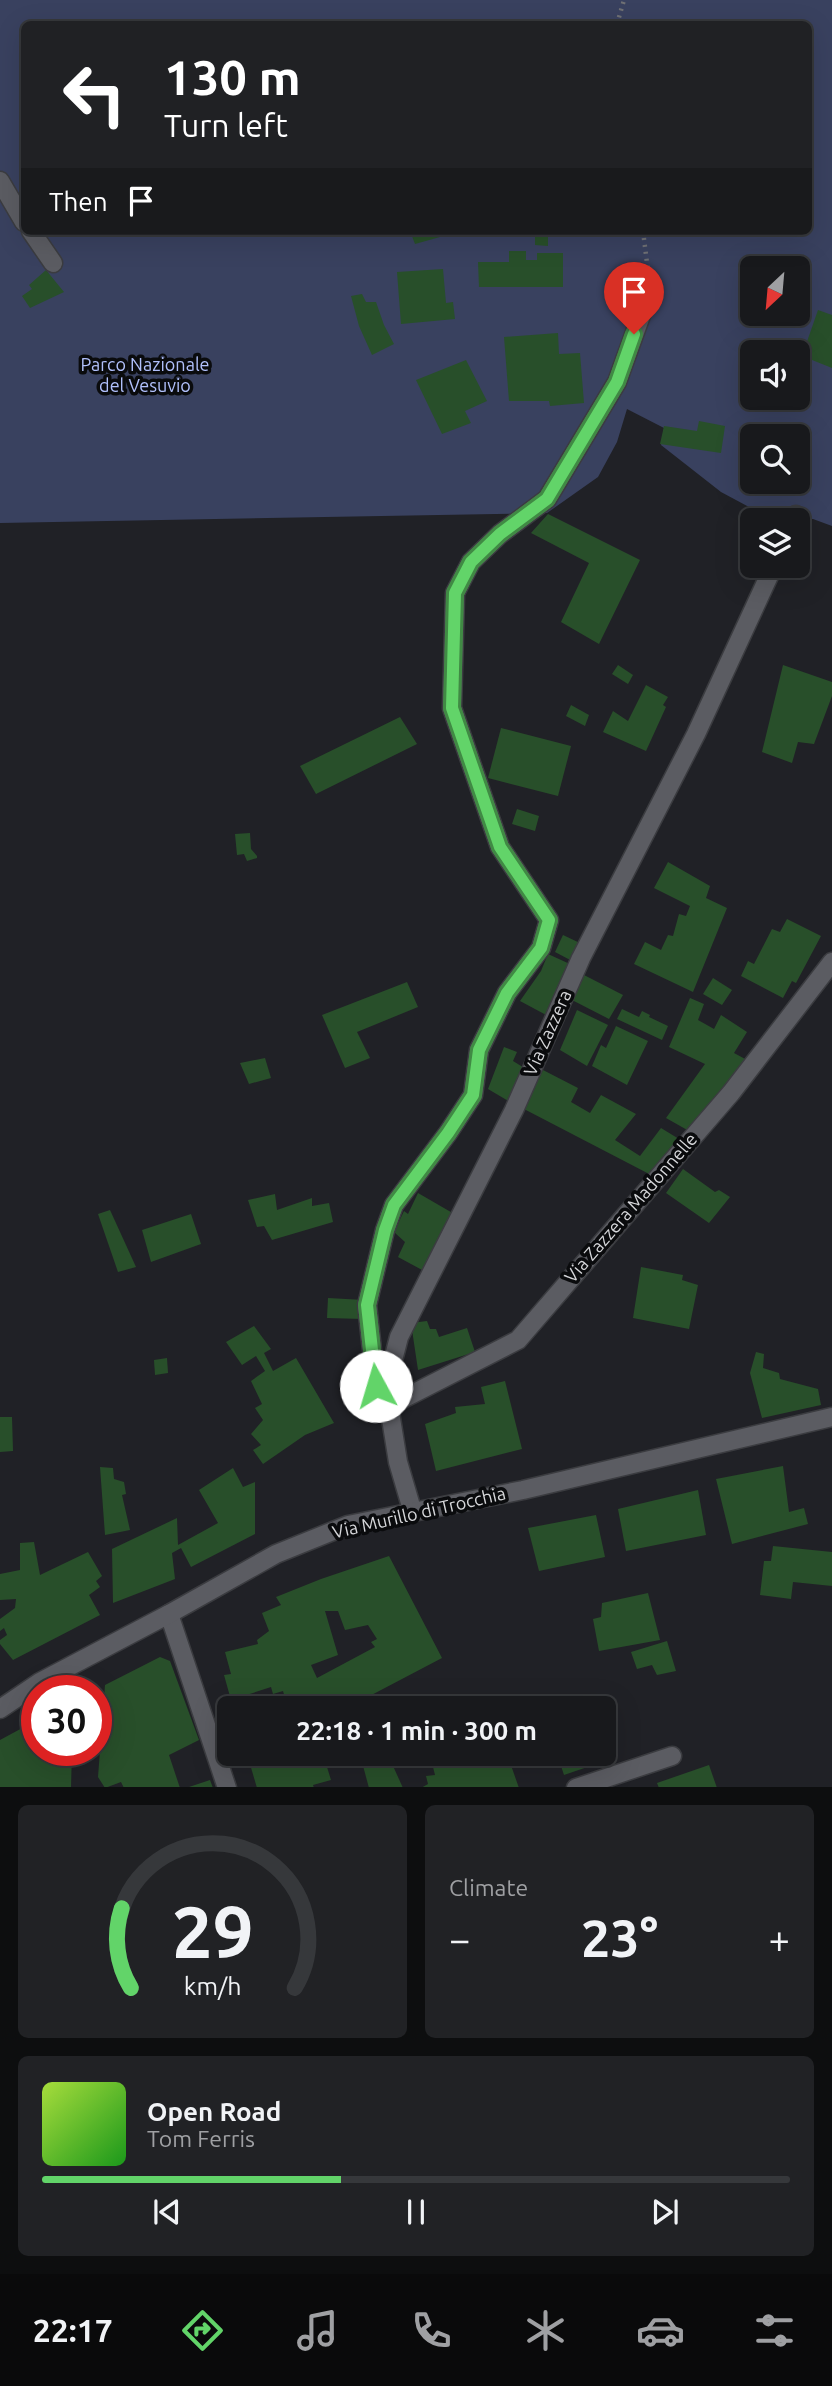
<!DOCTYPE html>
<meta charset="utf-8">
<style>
:root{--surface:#18191c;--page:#212225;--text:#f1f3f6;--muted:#9fa0a3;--line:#36383b;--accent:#62d469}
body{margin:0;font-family:Ubuntu,sans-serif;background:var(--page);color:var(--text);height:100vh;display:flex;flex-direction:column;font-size:26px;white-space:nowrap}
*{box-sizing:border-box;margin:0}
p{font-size:23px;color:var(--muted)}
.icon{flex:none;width:38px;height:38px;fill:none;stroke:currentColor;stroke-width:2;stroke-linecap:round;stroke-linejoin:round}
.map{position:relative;height:1787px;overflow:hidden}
.drawer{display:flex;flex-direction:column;gap:18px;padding:18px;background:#0d0e0f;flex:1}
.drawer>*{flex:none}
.banner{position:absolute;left:21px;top:21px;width:791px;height:214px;border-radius:10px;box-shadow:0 7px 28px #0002,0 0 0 2px var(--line);background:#202124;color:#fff;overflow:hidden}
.needle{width:46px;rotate:206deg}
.buttons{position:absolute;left:740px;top:256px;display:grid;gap:14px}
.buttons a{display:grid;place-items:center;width:70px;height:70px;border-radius:10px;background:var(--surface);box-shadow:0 7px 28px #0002,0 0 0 2px var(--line);font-size:35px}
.speed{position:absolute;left:21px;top:1675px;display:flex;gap:14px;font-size:35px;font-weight:700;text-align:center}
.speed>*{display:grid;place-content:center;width:91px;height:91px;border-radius:50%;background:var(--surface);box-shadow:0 7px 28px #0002,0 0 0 2px var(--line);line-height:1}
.speed .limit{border:10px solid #d22;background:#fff;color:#111}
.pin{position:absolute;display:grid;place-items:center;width:60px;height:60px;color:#fff;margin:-72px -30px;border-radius:50% 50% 50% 0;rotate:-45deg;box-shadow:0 0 7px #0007}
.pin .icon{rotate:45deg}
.me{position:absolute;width:77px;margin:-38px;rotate:354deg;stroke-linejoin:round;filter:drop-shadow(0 0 5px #0008)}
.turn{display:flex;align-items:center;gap:24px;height:147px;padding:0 28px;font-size:32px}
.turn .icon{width:91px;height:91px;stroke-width:2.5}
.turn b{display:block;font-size:49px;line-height:60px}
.then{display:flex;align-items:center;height:66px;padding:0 28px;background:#0003;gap:14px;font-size:26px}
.big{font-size:52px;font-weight:700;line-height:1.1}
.drawer .widget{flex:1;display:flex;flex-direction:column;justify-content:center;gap:10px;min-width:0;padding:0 24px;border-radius:10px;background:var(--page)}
.drawer .dial{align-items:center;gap:0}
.dial svg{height:182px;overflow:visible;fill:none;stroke:var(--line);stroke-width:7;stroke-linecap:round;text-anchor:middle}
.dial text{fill:var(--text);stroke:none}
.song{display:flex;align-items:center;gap:21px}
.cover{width:84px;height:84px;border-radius:10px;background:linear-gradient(135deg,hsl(80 70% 55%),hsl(120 70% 35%))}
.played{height:7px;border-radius:4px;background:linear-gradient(90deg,var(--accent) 40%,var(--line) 40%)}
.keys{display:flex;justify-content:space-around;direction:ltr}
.heat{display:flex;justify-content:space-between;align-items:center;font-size:38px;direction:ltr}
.drawer .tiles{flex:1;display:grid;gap:18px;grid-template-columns:1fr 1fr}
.widget:last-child{grid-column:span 2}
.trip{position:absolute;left:217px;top:1696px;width:399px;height:70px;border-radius:10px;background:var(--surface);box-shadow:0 7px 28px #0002,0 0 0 2px var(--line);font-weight:700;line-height:70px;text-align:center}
.dock{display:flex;height:112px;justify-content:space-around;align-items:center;background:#0a0a0b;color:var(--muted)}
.dock .icon{width:49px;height:49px}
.dock .selected{color:var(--accent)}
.dock b{font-size:32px;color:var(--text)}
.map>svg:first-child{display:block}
.green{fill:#39415f;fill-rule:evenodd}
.building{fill:#284f2a;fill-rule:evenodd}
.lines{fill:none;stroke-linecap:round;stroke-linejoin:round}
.minor-casing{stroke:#3b3c40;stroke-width:21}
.tertiary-casing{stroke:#3b3c40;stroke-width:21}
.path{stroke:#6f7074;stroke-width:4.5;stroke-dasharray:2 5;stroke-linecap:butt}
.minor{stroke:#5b5c62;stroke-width:18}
.tertiary{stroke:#5b5c62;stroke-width:18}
.route-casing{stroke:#408a44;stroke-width:18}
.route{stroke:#62d469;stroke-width:12}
.labels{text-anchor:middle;stroke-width:7;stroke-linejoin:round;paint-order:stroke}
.park-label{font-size:18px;fill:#b1c0fb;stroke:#0a0b0d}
.street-label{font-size:18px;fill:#d6d7da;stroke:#0a0b0d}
</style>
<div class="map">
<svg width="832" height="1788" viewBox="0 0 832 1788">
<rect width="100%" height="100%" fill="#202126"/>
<path class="green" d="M0 0H832V526L813 519 781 517 749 507 721 492 661 445 664 428 627 409 617 442 598 477 547 513 0 523ZM24 24H808V231H24ZM752 268H798V313H752ZM752 352H798V397H752ZM752 436H798V481H752Z"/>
<g class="building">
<path d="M410 231H437L440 237 415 244Z"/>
<path d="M535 231H548V246L535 245Z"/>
<path d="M509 251H526V260H537V253H563V287H479L478 262H509Z"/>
<path d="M443 269 446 303 453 302 455 319 401 324 397 272Z"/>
<path d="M46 270 64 292 30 308 22 296 32 289 29 285Z"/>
<path d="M362 294 366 302H376L384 325 394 344 372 355 359 326 351 296Z"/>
<path d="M818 310 832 315V368L802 356Z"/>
<path d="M558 333 559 354 580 353 584 403 550 406 549 401H509L504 337Z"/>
<path d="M466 360 487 401 465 411 471 423 442 434 416 380Z"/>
<path d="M699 421 725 426 721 453 660 444 664 426 697 431Z"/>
<path d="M548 514 640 560 599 644 561 622 589 563 531 533Z"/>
<path d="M618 665 633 675 628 684 612 674Z"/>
<path d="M783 665 832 682V696L814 744 798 742 792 763 762 752Z"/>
<path d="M646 685 668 697 663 705 666 707 646 751 603 732 613 711 628 721Z"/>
<path d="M571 705 589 715 585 726 566 716Z"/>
<path d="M400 717 417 744 316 794 300 766Z"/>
<path d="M501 728 571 746 558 796 488 778Z"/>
<path d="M517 809 539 816 535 831 512 824Z"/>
<path d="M250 833 251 849 257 856V858L247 861 244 854 237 855 235 834Z"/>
<path d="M668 862 710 886 706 898 727 908 693 992 634 964 645 942 661 950 668 935 673 936 679 914 686 916 690 906 654 888Z"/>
<path d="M787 919 821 936 796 983 792 981 783 998 741 976 748 961 754 964 772 929 780 932Z"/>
<path d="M563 935 582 944 574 962 555 952Z"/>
<path d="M548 954 572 965 548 1016 520 1001 541 971Z"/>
<path d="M584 975 623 995 609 1019 572 1000Z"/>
<path d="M713 978 732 990 722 1005 703 994Z"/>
<path d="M407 982 418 1007 357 1032 370 1058 345 1068 322 1015Z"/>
<path d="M690 998 704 1004 698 1020 714 1029 721 1015 747 1032 734 1053 747 1060 689 1131 666 1118 705 1064 669 1047Z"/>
<path d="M622 1009 639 1017 642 1011 650 1015 649 1017 668 1026 662 1040 617 1019Z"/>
<path d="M577 1010 608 1025 587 1066 560 1050Z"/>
<path d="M616 1026 648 1041 627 1085 592 1066 601 1045 606 1048Z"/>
<path d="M504 1047 517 1052 513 1061 526 1069 510 1102 488 1089Z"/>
<path d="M265 1058 271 1078 249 1084 240 1063Z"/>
<path d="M543 1070 578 1088 571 1102 590 1113 601 1095 636 1114 615 1140 640 1156 661 1128 679 1139 653 1176 524 1109Z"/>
<path d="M683 1169 715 1192 719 1190 730 1197 709 1223 666 1193Z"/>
<path d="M418 1193 456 1215 424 1271 398 1257 405 1242 394 1232 404 1211 408 1214Z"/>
<path d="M275 1194 277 1210 312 1198V1206L329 1203 333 1222 272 1240 264 1226 257 1227 248 1200Z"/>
<path d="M110 1210 136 1267 118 1272 98 1214Z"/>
<path d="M191 1214 201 1244 151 1262 142 1230Z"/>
<path d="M641 1267 683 1275 682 1280 698 1285 689 1329 633 1318Z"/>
<path d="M328 1298 364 1300 363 1319 327 1318Z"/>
<path d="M427 1321 430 1329H436L439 1337 467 1328 475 1352 418 1370 411 1323Z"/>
<path d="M254 1326 271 1349 264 1353 273 1371 296 1358 334 1423 305 1435 263 1464 253 1450 261 1445 251 1434 263 1420 255 1408 262 1404 251 1381 265 1371 256 1356 242 1365 226 1342Z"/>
<path d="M756 1352 764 1354 763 1368 779 1373 780 1379 818 1389 821 1405 762 1418 750 1373Z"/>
<path d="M167 1358 168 1373 155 1375 154 1360Z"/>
<path d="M505 1381 522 1449 436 1471 425 1424 456 1413 455 1407 485 1404 481 1387Z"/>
<path d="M0 1417H12L13 1451 0 1452Z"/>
<path d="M783 1466 789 1512 804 1508 808 1524 732 1544 716 1479Z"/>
<path d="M100 1467 113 1468 114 1479 124 1482 126 1494 122 1495 130 1530 105 1535Z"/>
<path d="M233 1468 243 1487 255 1482V1534L191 1567 181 1548 172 1553 175 1579 113 1603 112 1549 177 1518 178 1545 218 1523 199 1490Z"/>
<path d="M698 1490 706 1535 626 1551 618 1509Z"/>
<path d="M596 1515 605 1557 539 1571 528 1528Z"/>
<path d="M34 1542 40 1575 88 1552 102 1576 96 1581 100 1587 89 1595 100 1615 13 1660 0 1644V1640L7 1635 4 1628 0 1631V1619L15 1608 16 1599 0 1600V1574L20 1570V1543Z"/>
<path d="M773 1546 832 1552V1586L793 1582 791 1599 760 1595 764 1561H771Z"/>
<path d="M389 1556 442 1658 362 1700 364 1708H320L316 1696 287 1705 283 1691 273 1694 271 1687 231 1700 224 1675 231 1674 225 1652 258 1644 257 1640 269 1631 262 1613 281 1605 276 1597 321 1579ZM325 1611H338L345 1630 368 1625 377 1639 371 1642 375 1647 317 1678 311 1665 338 1655Z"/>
<path d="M648 1593 660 1640 599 1651 593 1619 601 1617 602 1603Z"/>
<path d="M667 1641 676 1671 657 1675 652 1665 637 1669 631 1652Z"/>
<path d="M160 1657 170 1661 199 1740 169 1755 180 1788H124L121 1782 105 1788 98 1777 105 1685Z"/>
<path d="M37 1720V1750H72L71 1788H0V1740Z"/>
<path d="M247 1754H323L331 1780 313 1785 314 1788H257Z"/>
<path d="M450 1754H507L519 1788H421L428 1784 426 1776 435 1775 431 1759Z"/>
<path d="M557 1754H599L602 1762 564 1775Z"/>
<path d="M388 1755 403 1788H369L362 1762Z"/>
<path d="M709 1765 717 1788H659L657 1783Z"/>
<path d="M210 1780 213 1788H189V1787Z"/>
</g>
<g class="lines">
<g class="minor-casing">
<g id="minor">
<path d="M0 181 24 222"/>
<path d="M31 231 53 263"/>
<path d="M794 520 796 515"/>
<path d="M384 1395 376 1386 367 1305 385 1230 394 1205 448 1133 473 1095 479 1050 507 993 541 948 549 920 500 847 452 708 455 593 471 562 500 534 547 499 617 382 643 310"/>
<path d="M389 1406 518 1340 731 1093 832 962"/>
<path d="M413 1513 398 1462 389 1406 384 1395 399 1337 514 1110 581 958 696 734 774 565"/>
<path d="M169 1614 227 1788"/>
<path d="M576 1788 672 1756"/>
</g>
</g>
<g class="tertiary-casing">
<path id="tertiary" d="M0 1709 40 1682 169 1614 276 1554 348 1525 523 1490 832 1417"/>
</g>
<g class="path">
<path d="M617 24 624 0"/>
<path d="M643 231 649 279 647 289"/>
</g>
<use href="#minor" class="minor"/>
<use href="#tertiary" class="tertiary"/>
</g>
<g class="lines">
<g class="route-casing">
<path id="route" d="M376 1386 367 1305 385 1230 394 1205 448 1133 473 1095 479 1050 507 993 541 948 549 920 500 847 452 708 455 593 471 562 500 534 547 499 617 382 634 334"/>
</g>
<use href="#route" class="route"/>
</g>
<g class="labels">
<g class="park-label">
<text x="145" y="371">Parco Nazionale<tspan x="145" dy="21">del Vesuvio</tspan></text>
</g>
<g class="street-label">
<text transform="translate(548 1033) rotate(-66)" y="6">Via Zazzera</text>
<text transform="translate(631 1208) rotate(-49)" y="6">Via Zazzera Madonnelle</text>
<text transform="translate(419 1513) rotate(-13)" y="6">Via Murillo di Trocchia</text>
</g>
</g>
</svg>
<div class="buttons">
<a><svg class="needle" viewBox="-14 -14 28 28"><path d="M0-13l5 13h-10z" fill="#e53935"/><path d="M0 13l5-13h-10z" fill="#9fa0a3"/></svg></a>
<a><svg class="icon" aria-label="sound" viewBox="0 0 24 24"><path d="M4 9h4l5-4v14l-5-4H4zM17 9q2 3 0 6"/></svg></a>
<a><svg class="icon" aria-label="search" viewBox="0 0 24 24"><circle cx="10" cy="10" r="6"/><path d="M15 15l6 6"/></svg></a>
<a><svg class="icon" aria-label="layers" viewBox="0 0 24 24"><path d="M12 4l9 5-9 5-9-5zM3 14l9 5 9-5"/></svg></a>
</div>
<div class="speed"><div class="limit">30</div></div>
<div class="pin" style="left:634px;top:334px;background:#d93025"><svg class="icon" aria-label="arrive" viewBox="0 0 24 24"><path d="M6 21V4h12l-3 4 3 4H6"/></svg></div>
<svg class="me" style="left:376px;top:1386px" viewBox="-20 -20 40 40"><circle r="19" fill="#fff"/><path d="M0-13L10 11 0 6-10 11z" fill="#62d469"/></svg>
<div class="trip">22:18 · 1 min · 300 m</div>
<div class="banner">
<div class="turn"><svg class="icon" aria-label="left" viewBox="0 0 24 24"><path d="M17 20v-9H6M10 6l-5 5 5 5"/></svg><div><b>130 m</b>Turn left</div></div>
<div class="then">Then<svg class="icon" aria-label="arrive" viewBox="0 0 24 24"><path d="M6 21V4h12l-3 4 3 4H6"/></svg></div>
</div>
</div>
<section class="drawer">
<div class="tiles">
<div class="widget dial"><svg viewBox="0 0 100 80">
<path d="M14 69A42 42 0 1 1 86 69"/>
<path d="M14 69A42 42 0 0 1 10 34" stroke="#62d469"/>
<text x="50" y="56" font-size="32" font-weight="700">29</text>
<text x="50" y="72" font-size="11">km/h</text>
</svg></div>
<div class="widget"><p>Climate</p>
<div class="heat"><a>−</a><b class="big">23°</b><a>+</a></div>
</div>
<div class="widget">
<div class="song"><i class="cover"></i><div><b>Open Road</b><p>Tom Ferris</p></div></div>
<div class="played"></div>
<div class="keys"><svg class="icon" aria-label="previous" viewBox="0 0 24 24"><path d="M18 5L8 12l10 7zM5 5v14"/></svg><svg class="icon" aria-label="pause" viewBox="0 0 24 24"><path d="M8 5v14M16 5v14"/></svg><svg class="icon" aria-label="next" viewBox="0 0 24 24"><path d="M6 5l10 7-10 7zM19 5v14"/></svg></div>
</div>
</div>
</section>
<nav class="dock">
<b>22:17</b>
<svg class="icon selected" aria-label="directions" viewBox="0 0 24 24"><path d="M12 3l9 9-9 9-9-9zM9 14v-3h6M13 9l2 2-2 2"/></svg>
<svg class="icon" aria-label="music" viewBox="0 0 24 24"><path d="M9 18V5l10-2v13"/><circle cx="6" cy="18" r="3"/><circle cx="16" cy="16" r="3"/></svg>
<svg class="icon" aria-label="phone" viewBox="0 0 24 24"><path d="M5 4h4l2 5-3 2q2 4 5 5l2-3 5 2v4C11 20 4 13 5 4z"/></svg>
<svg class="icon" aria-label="climate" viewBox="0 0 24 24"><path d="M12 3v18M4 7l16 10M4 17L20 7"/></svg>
<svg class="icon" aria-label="car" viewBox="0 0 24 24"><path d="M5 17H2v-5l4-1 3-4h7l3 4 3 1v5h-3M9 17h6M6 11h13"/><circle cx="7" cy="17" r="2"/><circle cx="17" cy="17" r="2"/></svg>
<svg class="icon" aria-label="filters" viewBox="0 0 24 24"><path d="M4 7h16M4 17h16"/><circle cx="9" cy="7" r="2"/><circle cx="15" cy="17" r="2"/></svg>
</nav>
